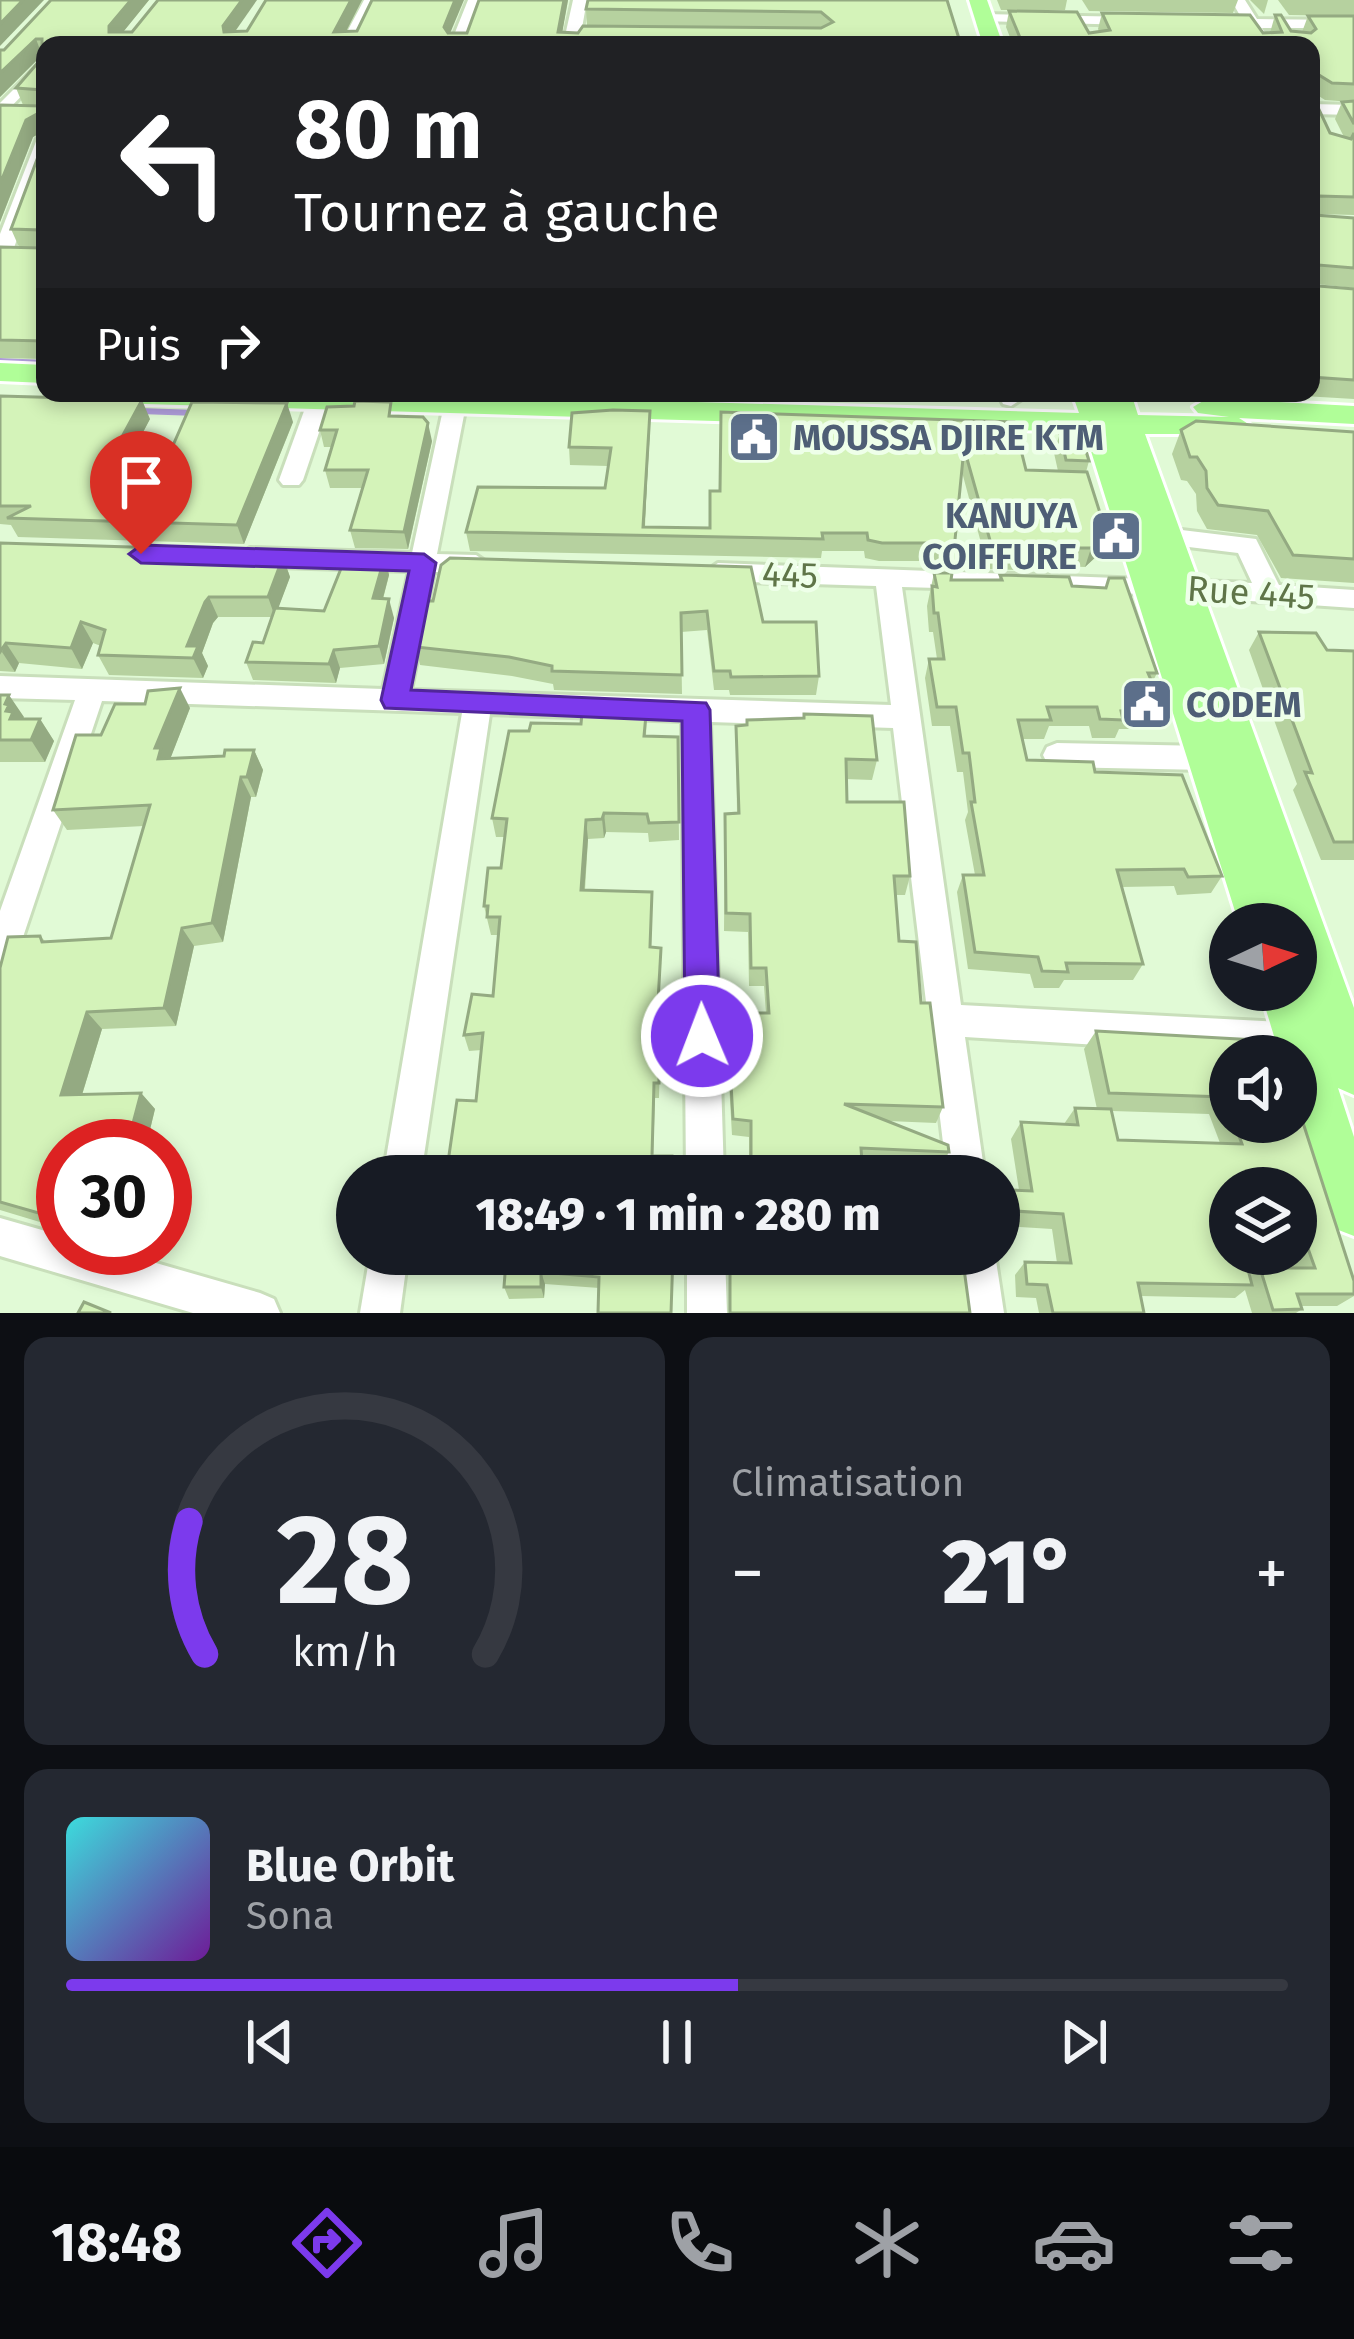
<!DOCTYPE html>
<html lang="fr">
<meta charset="utf-8">
<style>
:root{--surface:#171b24;--page:#242831;--text:#f1f3f6;--muted:#9ea1a6;--line:#363941;--accent:#7c3aed}
body{margin:0;font-family:"Fira Sans",sans-serif;background:var(--page);color:var(--text);height:100vh;display:flex;flex-direction:column;font-size:45px;white-space:nowrap}
*{box-sizing:border-box;margin:0}
p{font-size:39px;color:var(--muted)}
.icon{flex:none;width:66px;height:66px;fill:none;stroke:currentColor;stroke-width:2;stroke-linecap:round;stroke-linejoin:round}
.map{position:relative;height:1313px;overflow:hidden}
.details{display:flex;flex-direction:column;gap:24px;padding:24px;background:#0d0f14;flex:1}
.details>*{flex:none}
.hud{position:absolute;left:36px;top:36px;width:1284px;height:366px;border-radius:24px;box-shadow:0 6px 18px #0003;background:#202124;color:#fff;overflow:hidden}
.needle{width:78px;rotate:86deg}
.buttons{position:absolute;left:1209px;top:903px;display:grid;gap:24px}
.buttons a{display:grid;place-items:center;width:108px;height:108px;border-radius:50%;background:var(--surface);box-shadow:0 6px 18px #0003;font-size:60px}
.speed{position:absolute;left:36px;top:1119px;display:flex;gap:24px;font-size:60px;font-weight:700;text-align:center}
.speed>*{display:grid;place-content:center;width:156px;height:156px;border-radius:50%;background:var(--surface);box-shadow:0 6px 18px #0003;line-height:1}
.speed .limit{border:18px solid #d22;background:#fff;color:#111}
.pin{position:absolute;display:grid;place-items:center;width:102px;height:102px;color:#fff;margin:-123px -51px;border-radius:50% 50% 50% 0;rotate:-45deg;box-shadow:0 0 12px #0007}
.pin .icon{rotate:45deg}
.me{position:absolute;width:132px;margin:-66px;rotate:359deg;stroke-linejoin:round;filter:drop-shadow(0 0 9px #0008)}
.turn{display:flex;align-items:center;gap:42px;height:252px;padding:0 60px;font-size:54px}
.turn .icon{width:156px;height:156px;stroke-width:2.5}
.turn b{display:block;font-size:84px;line-height:102px}
.then{display:flex;align-items:center;height:114px;padding:0 60px;background:#0003;gap:24px;font-size:45px}
.big{font-size:90px;font-weight:800;line-height:1.1}
.details .card{flex:1;display:flex;flex-direction:column;justify-content:center;gap:18px;min-width:0;padding:0 42px;border-radius:24px;background:var(--page)}
.details .dial{align-items:center;gap:0}
.dial svg{height:312px;overflow:visible;fill:none;stroke:var(--line);stroke-width:7;stroke-linecap:round;text-anchor:middle}
.dial text{fill:var(--text);stroke:none}
.song{display:flex;align-items:center;gap:36px}
.cover{width:144px;height:144px;border-radius:18px;background:linear-gradient(135deg,hsl(180 70% 55%),hsl(280 70% 35%))}
.played{height:12px;border-radius:6px;background:linear-gradient(90deg,var(--accent) 55%,var(--line) 55%)}
.keys{display:flex;justify-content:space-around;direction:ltr}
.heat{display:flex;justify-content:space-between;align-items:center;font-size:66px;direction:ltr}
.details .tiles{flex:1;display:grid;gap:24px;grid-template-columns:1fr 1fr}
.card:last-child{grid-column:span 2}
.trip{position:absolute;left:336px;top:1155px;width:684px;height:120px;border-radius:60px;background:var(--surface);box-shadow:0 6px 18px #0003;font-weight:800;line-height:120px;text-align:center}
.dock{display:flex;height:192px;justify-content:space-around;align-items:center;background:#090b0e;color:var(--muted)}
.dock .icon{width:84px;height:84px}
.dock .on{color:var(--accent)}
.dock b{font-size:54px;color:var(--text)}
.map>svg:first-child{display:block}
.residential{fill:#e1fad6;fill-rule:evenodd}
.lines{fill:none;stroke-linecap:round;stroke-linejoin:round}
.stream{stroke:#ae9cd9;stroke-width:6}
.minor-casing{stroke:#c9dfbb;stroke-width:6}
.major-casing{stroke:#fff;stroke-width:6}
.minor{fill:#fff;fill-rule:evenodd}
.major{fill:#b0fe98;fill-rule:evenodd}
.wall{fill:#b6d19f;fill-rule:evenodd}
.shaded-wall{fill:#94aa82}
.building{fill:#d4f3b9;stroke:#94aa82;stroke-width:3}
.route{fill:#7c3aed;stroke:#51269a;stroke-width:3}
.labels{text-anchor:middle;stroke-width:9;stroke-linejoin:round;paint-order:stroke}
.service-label{font-size:36px;font-weight:bold;fill:#4e5e75;stroke:#eeffe9;text-anchor:start}
.street-label{font-size:36px;fill:#5f7548;stroke:#eeffe9}
</style>
<div class="map">
<svg width="1354" height="1313" viewBox="0 0 1354 1313">
<rect width="100%" height="100%" fill="#e9fde2"/>
<path class="residential" d="M0 0H1354V1313H0ZM45 45H1311V393H45ZM1230 924H1296V990H1230ZM1230 1056H1296V1122H1230ZM63 1146H165V1248H63ZM357 1176H999V1254H357ZM1230 1188H1296V1254H1230Z"/>
<g class="lines">
<g class="stream">
<path d="M0 361 45 363"/>
<path d="M140 411 197 413"/>
</g>
<g class="minor-casing">
<g id="minor">
<path d="M364 0H378L356 45H340Z"/>
<path d="M468 0H482L466 45H450Z"/>
<path d="M573 0H587L579 45H563Z"/>
<path d="M1231 0H1245L1257 19 1354 20V28H1262L1273 45H1257L1247 28 1220 27 1213 23 1242 19Z"/>
<path d="M984 14 1134 17 1141 21 1134 25 979 21 977 18Z"/>
<path d="M45 58V72L0 118V103Z"/>
<path d="M1311 104 1354 105V115L1311 114Z"/>
<path d="M45 134V162L11 256 0 262V234L37 139Z"/>
<path d="M319 393 330 400 303 480 299 485H283L279 480 308 400Z"/>
<path d="M998 393H1020L1022 399 1011 406 1003 404Z"/>
<path d="M455 398 466 405 437 554 476 555 489 564 476 573 434 572 411 690 891 705 876 586 718 581 705 572 718 563 1252 583 1238 553 1156 543 1153 537 1165 528 1256 539 1279 585 1354 590V608L1148 594 902 587 961 1005 1298 1023 1310 1028 1315 1040 1310 1052 1298 1057 965 1037 985 1176H947L893 728 710 722 724 1176H686L682 721 490 714 421 1176H383L462 713 102 701 16 958 12 969 0 973V911L75 700 0 698V676L383 689 409 571 250 566 237 557 250 548 412 553 444 405Z"/>
<path d="M1057 743 1206 746 1216 750 1220 758 1216 766 1206 770 1057 767 1047 763 1043 755 1047 747Z"/>
<path d="M0 1218 63 1236V1248H104L260 1293 274 1299 280 1313H193L0 1256Z"/>
<path d="M370 1254H408L400 1313H360Z"/>
<path d="M687 1254H725L727 1313H687Z"/>
<path d="M957 1254H995L1004 1313H964Z"/>
</g>
</g>
<g class="major-casing">
<g id="major">
<path d="M969 0H987L1003 45H983Z"/>
<path d="M0 363 45 365V383L0 381Z"/>
<path d="M63 393H387L1079 413 1072 393H1131L1138 415 1229 417 1198 413 1193 407 1208 398 1354 406V424L1239 418 1253 427 1249 434H1145L1354 1008V1095L1338 1088 1354 1137V1236L1336 1229C1312 1172 1296 1118 1296 1056H1280L1260 990H1296V924H1239L1085 432 78 402Z"/>
</g>
</g>
<use href="#minor" class="minor"/>
<use href="#major" class="major"/>
</g>
<g class="wall">
<path d="M51 0H149L123 32 247 31 266 0H362L346 32 450 33H467L479 0H568L562 32 578 33 820 28 587 25 586 9 947 0 961 45H45V359L0 358V247H40H19L11 229 42 146 41 133 33 137 0 222V105H23L16 88 42 58V55L0 97 4 50Z"/>
<path d="M997 0H1067L1065 10H1001Z"/>
<path d="M1082 0H1238L1233 13 1089 11Z"/>
<path d="M1250 0H1268L1264 14Z"/>
<path d="M1278 0H1354V16L1289 15Z"/>
<path d="M1009 11 1089 33 1099 31 1098 29 1102 13 1263 33H1270L1275 15 1291 31 1302 32 1308 16H1354V215L1315 214 1354 218V288L1317 284 1319 286 1354 289V399L1254 393H1311V45H1013L1006 27ZM1314 93 1325 100 1352 102H1342L1335 119 1344 137 1330 133 1314 99Z"/>
<path d="M0 396 150 419 126 464 130 474 160 475 293 422 244 544 18 537 11 525 0 524Z"/>
<path d="M650 411 645 527 710 528 719 491 1014 422 1026 470 1058 471 1054 453 1060 433 1089 461 1086 472 1107 535 1100 553 1085 567 1057 566 1055 571 988 569 962 472 954 550 950 568 924 567 922 561H879L865 558 864 551H822L821 558 470 551 466 532 605 488 608 466 570 465 569 447Z"/>
<path d="M395 416 432 441 408 549 355 548 350 530 363 488H330L325 470 332 447H324L320 430Z"/>
<path d="M1181 430 1354 432V583L1281 578 1257 535 1207 529 1197 511 1196 494 1187 481 1181 480 1172 454Z"/>
<path d="M0 543 227 550 229 554 283 557 290 577 278 608 324 611 385 556 389 575 383 599 394 618 384 664 340 668 336 683 253 680 246 662 263 643 272 617H218L213 623 202 653 208 666 203 678 109 675 98 655 101 646 93 643 82 669 19 663 15 672 0 671Z"/>
<path d="M441 565 763 622 819 676 816 695H730L729 690H714L707 630 681 632 682 694 554 690 553 684 512 676 420 665 416 647 433 601Z"/>
<path d="M934 573 951 580H999L1000 575 1072 586 1157 673 1152 683 1158 696 1149 715H1138L1132 729H1119L1115 738H1092L1089 726H1049L1044 739H1022L1027 760 1095 772 1222 876 1211 893 1177 895 1174 886 1122 887 1143 964 1133 980H1064L1059 988H1034L1030 974 968 969 957 892 963 875H975L965 820 968 812 963 772H957L950 726H932L925 678 929 659H937L933 632H929L927 606Z"/>
<path d="M1259 632 1327 650 1354 651V860H1321L1293 790 1297 784 1249 650Z"/>
<path d="M0 695 23 719H40L54 741 45 762H0Z"/>
<path d="M647 704 646 736 678 737 679 840 649 842 648 833 606 832 604 838 588 839 585 890 652 892 651 948H661L659 1020 681 1037 680 1053 660 1055 659 1098H655L653 1156 672 1176 476 1101 482 1050 469 1051 464 1035 493 996 499 935H491L484 906 501 868 505 837H496L492 818 529 731 581 724Z"/>
<path d="M190 708 170 759 224 756 254 750 263 770 256 797H251L223 942 194 946 176 1026 102 1029 82 1095 141 1093 155 1109 146 1146H63V1229L0 1210V968L40 936 45 941 111 938 144 826 67 830 53 810 101 735Z"/>
<path d="M736 726 877 760 872 780 846 779 847 802 910 876 905 895H896L899 941 921 1003 943 1107 936 1123 888 1121 949 1152 941 1167 862 1163 863 1176H749V1137L732 1135 726 1030 727 1013H766L764 986H749L748 932 724 931 725 814 737 813Z"/>
<path d="M1096 1031 1230 1056V1122H1296L1354 1281V1296L1337 1306H1301L1302 1309 1296 1313H1252L1245 1290 1235 1298 1141 1296 1144 1313H1039L1036 1298 1016 1297 1015 1275 1025 1262 1057 1263 1052 1229 1004 1226 1002 1204 1012 1190H1019L1011 1139 1021 1122 1064 1124 1075 1108 1097 1109 1084 1049ZM1112 1111 1209 1114 1220 1143 1118 1140ZM1230 1188H1296V1254H1286L1291 1268H1260L1250 1275 1230 1254Z"/>
<path d="M674 1254 599 1288 545 1284 544 1298 509 1299 504 1287 505 1273 440 1272 434 1260Z"/>
</g>
<g class="shaded-wall">
<path d="M23 0H44L0 46V24Z"/>
<path d="M131 0H149L115 42 109 32V26Z"/>
<path d="M242 0H257L227 43 223 26Z"/>
<path d="M351 0H362L339 45 334 32Z"/>
<path d="M455 0H464L446 43 444 27Z"/>
<path d="M564 0H568L560 45 558 32Z"/>
<path d="M36 39 42 55 0 97V73Z"/>
<path d="M39 113 45 130 33 137 0 222V184L26 120Z"/>
<path d="M142 400 150 419 126 464 131 476 114 473 111 457Z"/>
<path d="M287 403 293 422 244 544 237 525Z"/>
<path d="M650 411V429L644 536 643 527Z"/>
<path d="M428 423 432 441 408 549 404 532Z"/>
<path d="M1107 535 1100 553 1085 567 1091 548Z"/>
<path d="M385 556 389 575 378 617 373 598Z"/>
<path d="M283 557 290 577 275 617 268 597Z"/>
<path d="M209 597 218 617 213 623 202 653 208 666 203 678 187 646 205 602Z"/>
<path d="M389 599 394 618 384 664 379 646Z"/>
<path d="M81 622 93 643 82 669 71 648Z"/>
<path d="M6 643 19 663 15 672 2 652Z"/>
<path d="M334 650 340 668 336 683 329 664Z"/>
<path d="M180 688 190 708 169 762 158 759 155 748Z"/>
<path d="M9 695 24 717 21 723 25 741 6 711 5 704Z"/>
<path d="M40 719 54 741 45 762 31 740Z"/>
<path d="M254 750 263 770 256 797 247 777Z"/>
<path d="M241 777 251 797 223 942 212 923Z"/>
<path d="M604 813 606 832 604 838 602 819Z"/>
<path d="M586 820 588 839 583 908 581 890Z"/>
<path d="M182 928 194 946 176 1026 164 1008Z"/>
<path d="M87 1012 102 1029 77 1111 61 1095Z"/>
<path d="M141 1093 155 1109 146 1146H127Z"/>
<path d="M541 1272 545 1284 544 1298 541 1287Z"/>
</g>
<g class="building">
<path d="M0 0H23L0 24Z"/>
<path d="M51 0H131L109 26V32H132L158 0H242L223 26 224 32 247 31 266 0H351L334 32 357 31 372 0H455L444 27 448 33H467L479 0H564L558 32 578 33 583 26 821 28 833 22 821 12 586 9 588 0H947L961 45H45V341L0 340V247L40 248V230L11 229 42 146 39 113 26 120 0 184V105L41 106 42 90 16 88 42 58V39H36L0 73V50H4Z"/>
<path d="M1009 11 1077 12 1089 33 1110 30 1102 13 1250 15 1263 33 1282 32 1275 15H1281L1291 31 1311 33 1316 29 1308 16H1354V84L1332 83 1314 72V99L1330 133 1351 139 1354 133V197L1319 196 1314 200 1315 215 1354 218V268L1319 265 1315 282 1319 286 1354 289V380L1311 377V45H1023Z"/>
<path d="M1354 101V124L1342 102Z"/>
<path d="M0 396 142 400 111 457H123L114 473 160 475 192 402 287 403 237 525 7 518 31 506H0Z"/>
<path d="M355 401 391 402 389 416 423 417 428 423 404 532 350 530 368 470H325L337 430H320L327 407 354 406Z"/>
<path d="M613 410 650 411 643 527 710 528V491H720L721 412 1014 422 1026 470 1087 472 1107 535 1091 548H1059L1061 553 993 551 964 448 954 550 928 549 926 543H882L868 540 867 533H822L823 539 466 532 478 487 605 488 611 448 569 447 572 413Z"/>
<path d="M1196 421 1354 432V559L1293 555 1268 511 1218 505 1207 488 1206 471 1197 457H1190L1181 430Z"/>
<path d="M1060 433 1083 441 1089 461 1066 460Z"/>
<path d="M0 543 227 550 225 554 283 557 268 597H209L205 602 187 646H198L193 658 98 655 105 630 81 622 71 648 6 643 0 652Z"/>
<path d="M342 555 385 556 373 598 389 599 379 646 334 650 329 664 246 662 253 642 263 643 275 608 324 611 344 561Z"/>
<path d="M450 558 751 567 763 622H816L819 676 731 677 730 671H714L707 611 681 613 682 675 552 671V666L509 657 416 647 425 601H433L441 565Z"/>
<path d="M934 573H952L951 580H1002L1000 575 1069 577 1072 586 1106 588 1109 578H1124L1157 673H1148L1158 696 1136 697 1141 710 1121 711 1123 720 1100 719 1097 707H1047L1051 720H1018L1027 760 1093 762 1095 772 1182 775 1222 876 1188 877 1184 869 1117 870 1143 964 1066 963 1068 972 1042 971 1038 957 975 952 963 875H984L971 802H975L969 753H963L956 707H937L929 659H944L938 613H934L932 586 937 587Z"/>
<path d="M1259 632 1316 633 1327 650 1354 651V842H1334L1305 772 1312 773Z"/>
<path d="M180 688 155 748H161L158 759 224 756 225 750H254L247 777H241L212 923 182 928 164 1008 87 1012 61 1095 141 1093 127 1146H63V1220L0 1202V968L8 937 40 936 42 942 111 938 150 805 53 810 76 735H101L115 704H145L148 691Z"/>
<path d="M0 695H9L5 704 9 705 6 711 13 712 10 719H40L31 740H0Z"/>
<path d="M583 702 647 704 644 736 678 737 679 822 649 823 647 814 604 813 602 819 586 820 581 890 652 892 650 947 661 948 657 1020 680 1019 681 1037 659 1039V1083H654L652 1156H672V1176H446L457 1100 476 1101 483 1033 464 1035 472 994 493 996 500 917H487L488 906H484L488 868H501L507 819 492 818 509 731H529L531 723 581 724Z"/>
<path d="M804 714 872 716 877 760 846 759 847 802H904L910 876H894L899 941 916 942 921 1003H930L943 1107 844 1104 948 1145 949 1152 861 1148 863 1176H751V1121L733 1119 727 1013H769L766 968H751L750 914 726 913 725 814 739 813 736 726 747 725V720L804 718Z"/>
<path d="M1096 1031 1256 1040 1273 1056H1230V1112L1224 1097 1109 1093Z"/>
<path d="M1296 1101 1354 1281V1294H1297L1302 1309 1273 1310 1260 1268H1315L1296 1215V1188L1226 1189 1230 1205V1254H1244L1252 1285 1138 1283 1144 1313H1053L1047 1285 1027 1284 1025 1262 1071 1263 1063 1214 1014 1211 1012 1190 1032 1191 1021 1122 1078 1125 1075 1108 1111 1109 1118 1140 1242 1144 1234 1122H1296Z"/>
<path d="M435 1254H673L671 1313H598L599 1277 541 1272V1287H504L506 1261 434 1260Z"/>
<path d="M730 1254H962L970 1313H730Z"/>
<path d="M84 1302 111 1313H78Z"/>
</g>
<path class="route" d="M141 545 424 554 436 563 411 690 706 703 710 710 720 1036 715 1048 702 1053 690 1048 685 1036 682 721 385 708 381 700 409 571 141 563 129 554Z"/>
<defs>
<g id="civic-square" transform="scale(2.7)"><rect x="-9" y="-9" width="18" height="18" rx="4" fill="#5c6f8a" stroke="#eeffe9"/><path d="M-.6-6.5H3V-4.5H.6V-3L4-1V1h2V6H-6V1h2V-1L-.6-3ZM-1.2 2.5V6h2.4V2.5Z" fill="#fff"/></g>
</defs>
<g fill-rule="evenodd">
<use href="#civic-square" x="754" y="437"/>
<use href="#civic-square" x="1116" y="536"/>
<use href="#civic-square" x="1147" y="704"/>
</g>
<g class="labels">
<g class="service-label">
<text x="793" y="450">MOUSSA DJIRE KTM</text>
<text x="1077" y="528" text-anchor="end">KANUYA<tspan x="1077" dy="41">COIFFURE</tspan></text>
<text x="1186" y="717">CODEM</text>
</g>
<g class="street-label">
<text transform="translate(790 574) rotate(2)" y="13">445</text>
<text transform="translate(1251 592) rotate(4)" y="13">Rue 445</text>
</g>
</g>
</svg>
<div class="buttons">
<a><svg class="needle" viewBox="-14 -14 28 28"><path d="M0-13l5 13h-10z" fill="#e53935"/><path d="M0 13l5-13h-10z" fill="#9ea1a6"/></svg></a>
<a><svg class="icon" aria-label="sound" viewBox="0 0 24 24"><path d="M4 9h4l5-4v14l-5-4H4zM17 9q2 3 0 6"/></svg></a>
<a><svg class="icon" aria-label="layers" viewBox="0 0 24 24"><path d="M12 4l9 5-9 5-9-5zM3 14l9 5 9-5"/></svg></a>
</div>
<div class="speed"><div class="limit">30</div></div>
<div class="pin" style="left:141px;top:554px;background:#d93025"><svg class="icon" aria-label="arrive" viewBox="0 0 24 24"><path d="M6 21V4h12l-3 4 3 4H6"/></svg></div>
<svg class="me" style="left:702px;top:1036px" viewBox="-20 -20 40 40"><circle r="17" fill="#7c3aed" stroke="#fff" stroke-width="3"/><path d="M0-11L8 9 0 5-8 9z" fill="#fff"/></svg>
<div class="trip">18:49 · 1 min · 280 m</div>
<div class="hud">
<div class="turn"><svg class="icon" aria-label="left" viewBox="0 0 24 24"><path d="M17 20v-9H6M10 6l-5 5 5 5"/></svg><div><b>80 m</b>Tournez à gauche</div></div>
<div class="then">Puis<svg class="icon" aria-label="right" viewBox="0 0 24 24"><path d="M7 20v-9h11M14 6l5 5-5 5"/></svg></div>
</div>
</div>
<section class="details">
<div class="tiles">
<div class="card dial"><svg viewBox="0 0 100 80">
<path d="M14 69A42 42 0 1 1 86 69"/>
<path d="M14 69A42 42 0 0 1 10 35" stroke="#7c3aed"/>
<text x="50" y="56" font-size="32" font-weight="700">28</text>
<text x="50" y="72" font-size="11">km/h</text>
</svg></div>
<div class="card"><p>Climatisation</p>
<div class="heat"><a>−</a><b class="big">21°</b><a>+</a></div>
</div>
<div class="card">
<div class="song"><i class="cover"></i><div><b>Blue Orbit</b><p>Sona</p></div></div>
<div class="played"></div>
<div class="keys"><svg class="icon" aria-label="previous" viewBox="0 0 24 24"><path d="M18 5L8 12l10 7zM5 5v14"/></svg><svg class="icon" aria-label="pause" viewBox="0 0 24 24"><path d="M8 5v14M16 5v14"/></svg><svg class="icon" aria-label="next" viewBox="0 0 24 24"><path d="M6 5l10 7-10 7zM19 5v14"/></svg></div>
</div>
</div>
</section>
<nav class="dock">
<b>18:48</b>
<svg class="icon on" aria-label="directions" viewBox="0 0 24 24"><path d="M12 3l9 9-9 9-9-9zM9 14v-3h6M13 9l2 2-2 2"/></svg>
<svg class="icon" aria-label="music" viewBox="0 0 24 24"><path d="M9 18V5l10-2v13"/><circle cx="6" cy="18" r="3"/><circle cx="16" cy="16" r="3"/></svg>
<svg class="icon" aria-label="phone" viewBox="0 0 24 24"><path d="M5 4h4l2 5-3 2q2 4 5 5l2-3 5 2v4C11 20 4 13 5 4z"/></svg>
<svg class="icon" aria-label="climate" viewBox="0 0 24 24"><path d="M12 3v18M4 7l16 10M4 17L20 7"/></svg>
<svg class="icon" aria-label="car" viewBox="0 0 24 24"><path d="M5 17H2v-5l4-1 3-4h7l3 4 3 1v5h-3M9 17h6M6 11h13"/><circle cx="7" cy="17" r="2"/><circle cx="17" cy="17" r="2"/></svg>
<svg class="icon" aria-label="filters" viewBox="0 0 24 24"><path d="M4 7h16M4 17h16"/><circle cx="9" cy="7" r="2"/><circle cx="15" cy="17" r="2"/></svg>
</nav>
